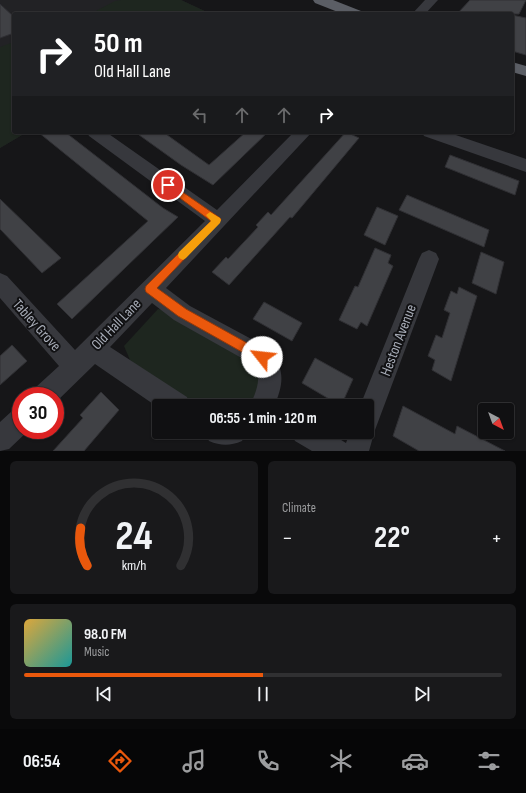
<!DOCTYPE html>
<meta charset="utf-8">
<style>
:root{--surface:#101012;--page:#19191b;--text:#f1f3f6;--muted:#9c9d9f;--line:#303032;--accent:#ea580c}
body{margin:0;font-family:"Sofia Sans Condensed",sans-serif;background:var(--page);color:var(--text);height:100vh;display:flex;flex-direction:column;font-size:15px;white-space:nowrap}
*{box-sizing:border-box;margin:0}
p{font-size:13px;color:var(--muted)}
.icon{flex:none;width:22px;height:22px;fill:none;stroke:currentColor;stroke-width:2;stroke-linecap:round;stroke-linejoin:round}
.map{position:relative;height:451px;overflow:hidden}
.details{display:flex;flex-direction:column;gap:10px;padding:10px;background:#09090a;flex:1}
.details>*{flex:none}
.banner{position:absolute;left:12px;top:12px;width:502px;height:122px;border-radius:4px;box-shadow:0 1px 3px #0004,0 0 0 1px var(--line);background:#202124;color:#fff;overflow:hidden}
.needle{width:26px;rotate:139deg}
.buttons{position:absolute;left:478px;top:403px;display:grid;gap:8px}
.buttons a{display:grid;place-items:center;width:36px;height:36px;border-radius:4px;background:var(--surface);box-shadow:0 1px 3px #0004,0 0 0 1px var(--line);font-size:20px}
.speed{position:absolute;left:12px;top:387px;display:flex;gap:8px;font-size:20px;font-weight:700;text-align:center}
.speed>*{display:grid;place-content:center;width:52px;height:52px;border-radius:50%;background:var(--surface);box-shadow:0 1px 3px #0004,0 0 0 1px var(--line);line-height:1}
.speed .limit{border:6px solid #d22;background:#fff;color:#111}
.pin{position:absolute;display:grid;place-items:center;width:34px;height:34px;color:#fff;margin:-17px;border:2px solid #fff;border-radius:50%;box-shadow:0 1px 4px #0007}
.me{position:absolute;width:44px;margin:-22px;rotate:299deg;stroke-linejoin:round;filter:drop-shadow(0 0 3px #0008)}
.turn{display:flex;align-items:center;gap:14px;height:84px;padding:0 16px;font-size:18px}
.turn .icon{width:52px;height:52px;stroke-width:2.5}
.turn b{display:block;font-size:28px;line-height:34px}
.lanes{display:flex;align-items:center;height:38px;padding:0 16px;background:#0003;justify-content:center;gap:20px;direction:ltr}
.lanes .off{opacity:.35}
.big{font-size:30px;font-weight:700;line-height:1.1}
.details .tile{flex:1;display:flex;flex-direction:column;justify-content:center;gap:6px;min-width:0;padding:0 14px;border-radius:6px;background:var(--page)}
.details .dial{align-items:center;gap:0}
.dial svg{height:104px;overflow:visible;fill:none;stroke:var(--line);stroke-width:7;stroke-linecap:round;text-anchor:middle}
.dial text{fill:var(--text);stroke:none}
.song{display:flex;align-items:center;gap:12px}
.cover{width:48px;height:48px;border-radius:6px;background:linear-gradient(135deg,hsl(40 70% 55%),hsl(180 70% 35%))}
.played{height:4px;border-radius:2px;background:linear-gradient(90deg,var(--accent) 50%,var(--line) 50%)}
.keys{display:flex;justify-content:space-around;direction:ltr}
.heat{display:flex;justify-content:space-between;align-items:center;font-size:22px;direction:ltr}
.details .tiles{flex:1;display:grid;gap:10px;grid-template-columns:1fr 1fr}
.tile:last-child{grid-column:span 2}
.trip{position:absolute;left:152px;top:399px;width:222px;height:40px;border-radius:4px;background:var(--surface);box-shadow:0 1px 3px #0004,0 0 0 1px var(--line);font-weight:700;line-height:40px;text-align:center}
.tabs{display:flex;height:64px;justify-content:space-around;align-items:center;background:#060607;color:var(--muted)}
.tabs .icon{width:28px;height:28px}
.tabs .active{color:var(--accent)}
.tabs b{font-size:18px;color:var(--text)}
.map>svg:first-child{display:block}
.built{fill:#222225}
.green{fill:#1e261f}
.building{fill:#404145;stroke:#303034}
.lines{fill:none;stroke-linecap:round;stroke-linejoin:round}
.minor{fill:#37383d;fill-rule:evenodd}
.trunk{fill:#5b5e65;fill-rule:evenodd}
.route{fill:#ea580c;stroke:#983908}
.slow{fill:#f59e0b}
.labels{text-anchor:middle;stroke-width:4;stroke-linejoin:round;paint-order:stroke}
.street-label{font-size:15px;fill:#a8adb8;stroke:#111113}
</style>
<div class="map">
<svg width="526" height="451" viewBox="0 0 526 451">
<rect width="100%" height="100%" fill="#161618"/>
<path class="built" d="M0 0H181L211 14H14V132H27L0 148Z"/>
<g class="green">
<path d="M121 0H181L211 14H95L94 12 115 1Z"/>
<path d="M14 42V132H27L0 148V47Z"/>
<path d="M158 309 164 310 258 363 263 372 251 406H200L135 364 130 360 124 346Z"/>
</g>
<g class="building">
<path d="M470 0H526L519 14H457Z"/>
<path d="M0 4 14 17V33L0 38Z"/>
<path d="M512 15 526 18V55L512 51Z"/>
<path d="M38 132H65L163 208 178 217 72 319 57 304 148 221Z"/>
<path d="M135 132H163L209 165 246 132H268L213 185 181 165Z"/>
<path d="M346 132 359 138 292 218 290 217 229 285 212 272 226 257 228 259 258 227 256 225 268 212 271 215Z"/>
<path d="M450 155 519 181 515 195 445 167Z"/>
<path d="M407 195 489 230 484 247 399 210Z"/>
<path d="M0 199 61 258 42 273 0 229Z"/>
<path d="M377 207 398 216 385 245 364 235Z"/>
<path d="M375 248 391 255 388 263 393 266 367 326 361 322 357 329 339 320 355 286 358 287Z"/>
<path d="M481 252 504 262 496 294 472 283Z"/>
<path d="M459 287 477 296 451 381 432 370 435 360 428 356 436 335 442 338 450 313 444 310 451 291 457 294Z"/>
<path d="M264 302 302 323 292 341 253 319Z"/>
<path d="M12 345 27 361 0 385V356Z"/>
<path d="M315 358 353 379 341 406 302 383Z"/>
<path d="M101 392 119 410 84 451H53L83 418 80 415Z"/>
<path d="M403 406 455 434 457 426 505 451H419L393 436Z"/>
</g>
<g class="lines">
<g class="minor">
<path d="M425 0H438L425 14H412Z"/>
<path d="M87 132H106L217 210 294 132H312L166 288 190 306 270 349C285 369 284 384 274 406H250C255 393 263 379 254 365L174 320 152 303 110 347 187 397 190 406H159V408L95 364 55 403V396H33L36 387 59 366 0 298V273L7 276 75 350 205 221 89 136Z"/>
<path d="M422 132H447L526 159V172L424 136Z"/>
<path d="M429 250 436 253 439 259 375 430 369 451H312L295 441 291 432H328L346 443 350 432H367V406H360L419 259 422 253Z"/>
<path d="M21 407V430H29L9 449 0 451V422L12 411Z"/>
<path d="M205 432H246L242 441C230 446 221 446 209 441Z"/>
</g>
<g class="trunk">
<path d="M313 0H333L361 11 363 14H343L315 3Z"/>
<path d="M512 62 526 66V76L512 72Z"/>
</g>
</g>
<path class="route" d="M168 182 220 218 221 220 157 288 186 309 265 353 267 357 265 361 262 362 258 361 178 316 146 292 145 289 146 286 211 221 165 187 164 185 165 183Z"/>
<path class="slow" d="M210 212 220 218 221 220 220 223 186 258 183 260 179 258 178 255 179 252 211 221 206 215Z"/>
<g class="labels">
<g class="street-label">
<text transform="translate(116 324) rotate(-46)" y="5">Old Hall Lane</text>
<text transform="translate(37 325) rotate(48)" y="5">Tabley Grove</text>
<text transform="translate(398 340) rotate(-69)" y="5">Heston Avenue</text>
</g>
</g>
</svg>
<div class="buttons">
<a><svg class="needle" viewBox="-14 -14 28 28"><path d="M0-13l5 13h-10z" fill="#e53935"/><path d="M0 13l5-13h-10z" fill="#9c9d9f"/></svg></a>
</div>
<div class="speed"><div class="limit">30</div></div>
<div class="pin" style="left:168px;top:185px;background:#d93025"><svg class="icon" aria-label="arrive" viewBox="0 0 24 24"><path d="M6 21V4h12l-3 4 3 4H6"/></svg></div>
<svg class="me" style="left:262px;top:357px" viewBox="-20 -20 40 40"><circle r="19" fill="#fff"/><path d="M0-13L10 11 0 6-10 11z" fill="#ea580c"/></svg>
<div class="trip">06:55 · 1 min · 120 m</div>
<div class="banner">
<div class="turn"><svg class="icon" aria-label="right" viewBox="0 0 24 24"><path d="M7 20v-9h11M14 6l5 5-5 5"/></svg><div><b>50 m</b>Old Hall Lane</div></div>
<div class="lanes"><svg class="icon off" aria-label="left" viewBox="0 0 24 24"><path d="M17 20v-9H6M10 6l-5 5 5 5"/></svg><svg class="icon off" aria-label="ahead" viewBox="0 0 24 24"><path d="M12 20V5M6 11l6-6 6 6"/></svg><svg class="icon off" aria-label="ahead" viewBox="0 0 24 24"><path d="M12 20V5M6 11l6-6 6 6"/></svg><svg class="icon" aria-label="right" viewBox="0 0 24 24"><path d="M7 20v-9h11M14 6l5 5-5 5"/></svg></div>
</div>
</div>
<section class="details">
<div class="tiles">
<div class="tile dial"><svg viewBox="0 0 100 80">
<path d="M14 69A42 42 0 1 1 86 69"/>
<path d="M14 69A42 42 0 0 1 9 40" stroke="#ea580c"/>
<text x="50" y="56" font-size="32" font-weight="700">24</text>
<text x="50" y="72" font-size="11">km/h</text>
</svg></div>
<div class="tile"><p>Climate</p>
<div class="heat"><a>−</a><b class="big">22°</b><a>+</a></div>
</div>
<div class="tile">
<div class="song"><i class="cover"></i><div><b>98.0 FM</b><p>Music</p></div></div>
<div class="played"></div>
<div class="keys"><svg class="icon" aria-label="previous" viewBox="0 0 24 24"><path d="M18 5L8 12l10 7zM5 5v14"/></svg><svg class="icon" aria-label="pause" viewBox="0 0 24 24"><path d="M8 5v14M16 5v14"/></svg><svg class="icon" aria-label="next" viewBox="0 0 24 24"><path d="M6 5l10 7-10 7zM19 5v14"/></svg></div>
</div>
</div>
</section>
<nav class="tabs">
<b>06:54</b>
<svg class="icon active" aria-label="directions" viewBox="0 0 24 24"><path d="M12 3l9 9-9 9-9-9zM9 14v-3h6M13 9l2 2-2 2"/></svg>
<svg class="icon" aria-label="music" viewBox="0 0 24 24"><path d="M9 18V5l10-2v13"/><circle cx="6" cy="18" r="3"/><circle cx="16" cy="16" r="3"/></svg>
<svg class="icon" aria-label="phone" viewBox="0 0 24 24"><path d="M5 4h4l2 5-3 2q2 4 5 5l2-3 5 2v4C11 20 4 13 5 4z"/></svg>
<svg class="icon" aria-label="climate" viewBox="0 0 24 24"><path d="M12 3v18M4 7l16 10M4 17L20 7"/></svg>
<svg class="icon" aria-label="car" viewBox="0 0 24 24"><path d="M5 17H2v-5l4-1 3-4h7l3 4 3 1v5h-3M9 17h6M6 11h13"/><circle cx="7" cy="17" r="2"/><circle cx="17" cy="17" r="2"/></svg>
<svg class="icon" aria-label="filters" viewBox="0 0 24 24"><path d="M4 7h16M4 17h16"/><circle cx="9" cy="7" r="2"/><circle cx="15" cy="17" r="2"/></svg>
</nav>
